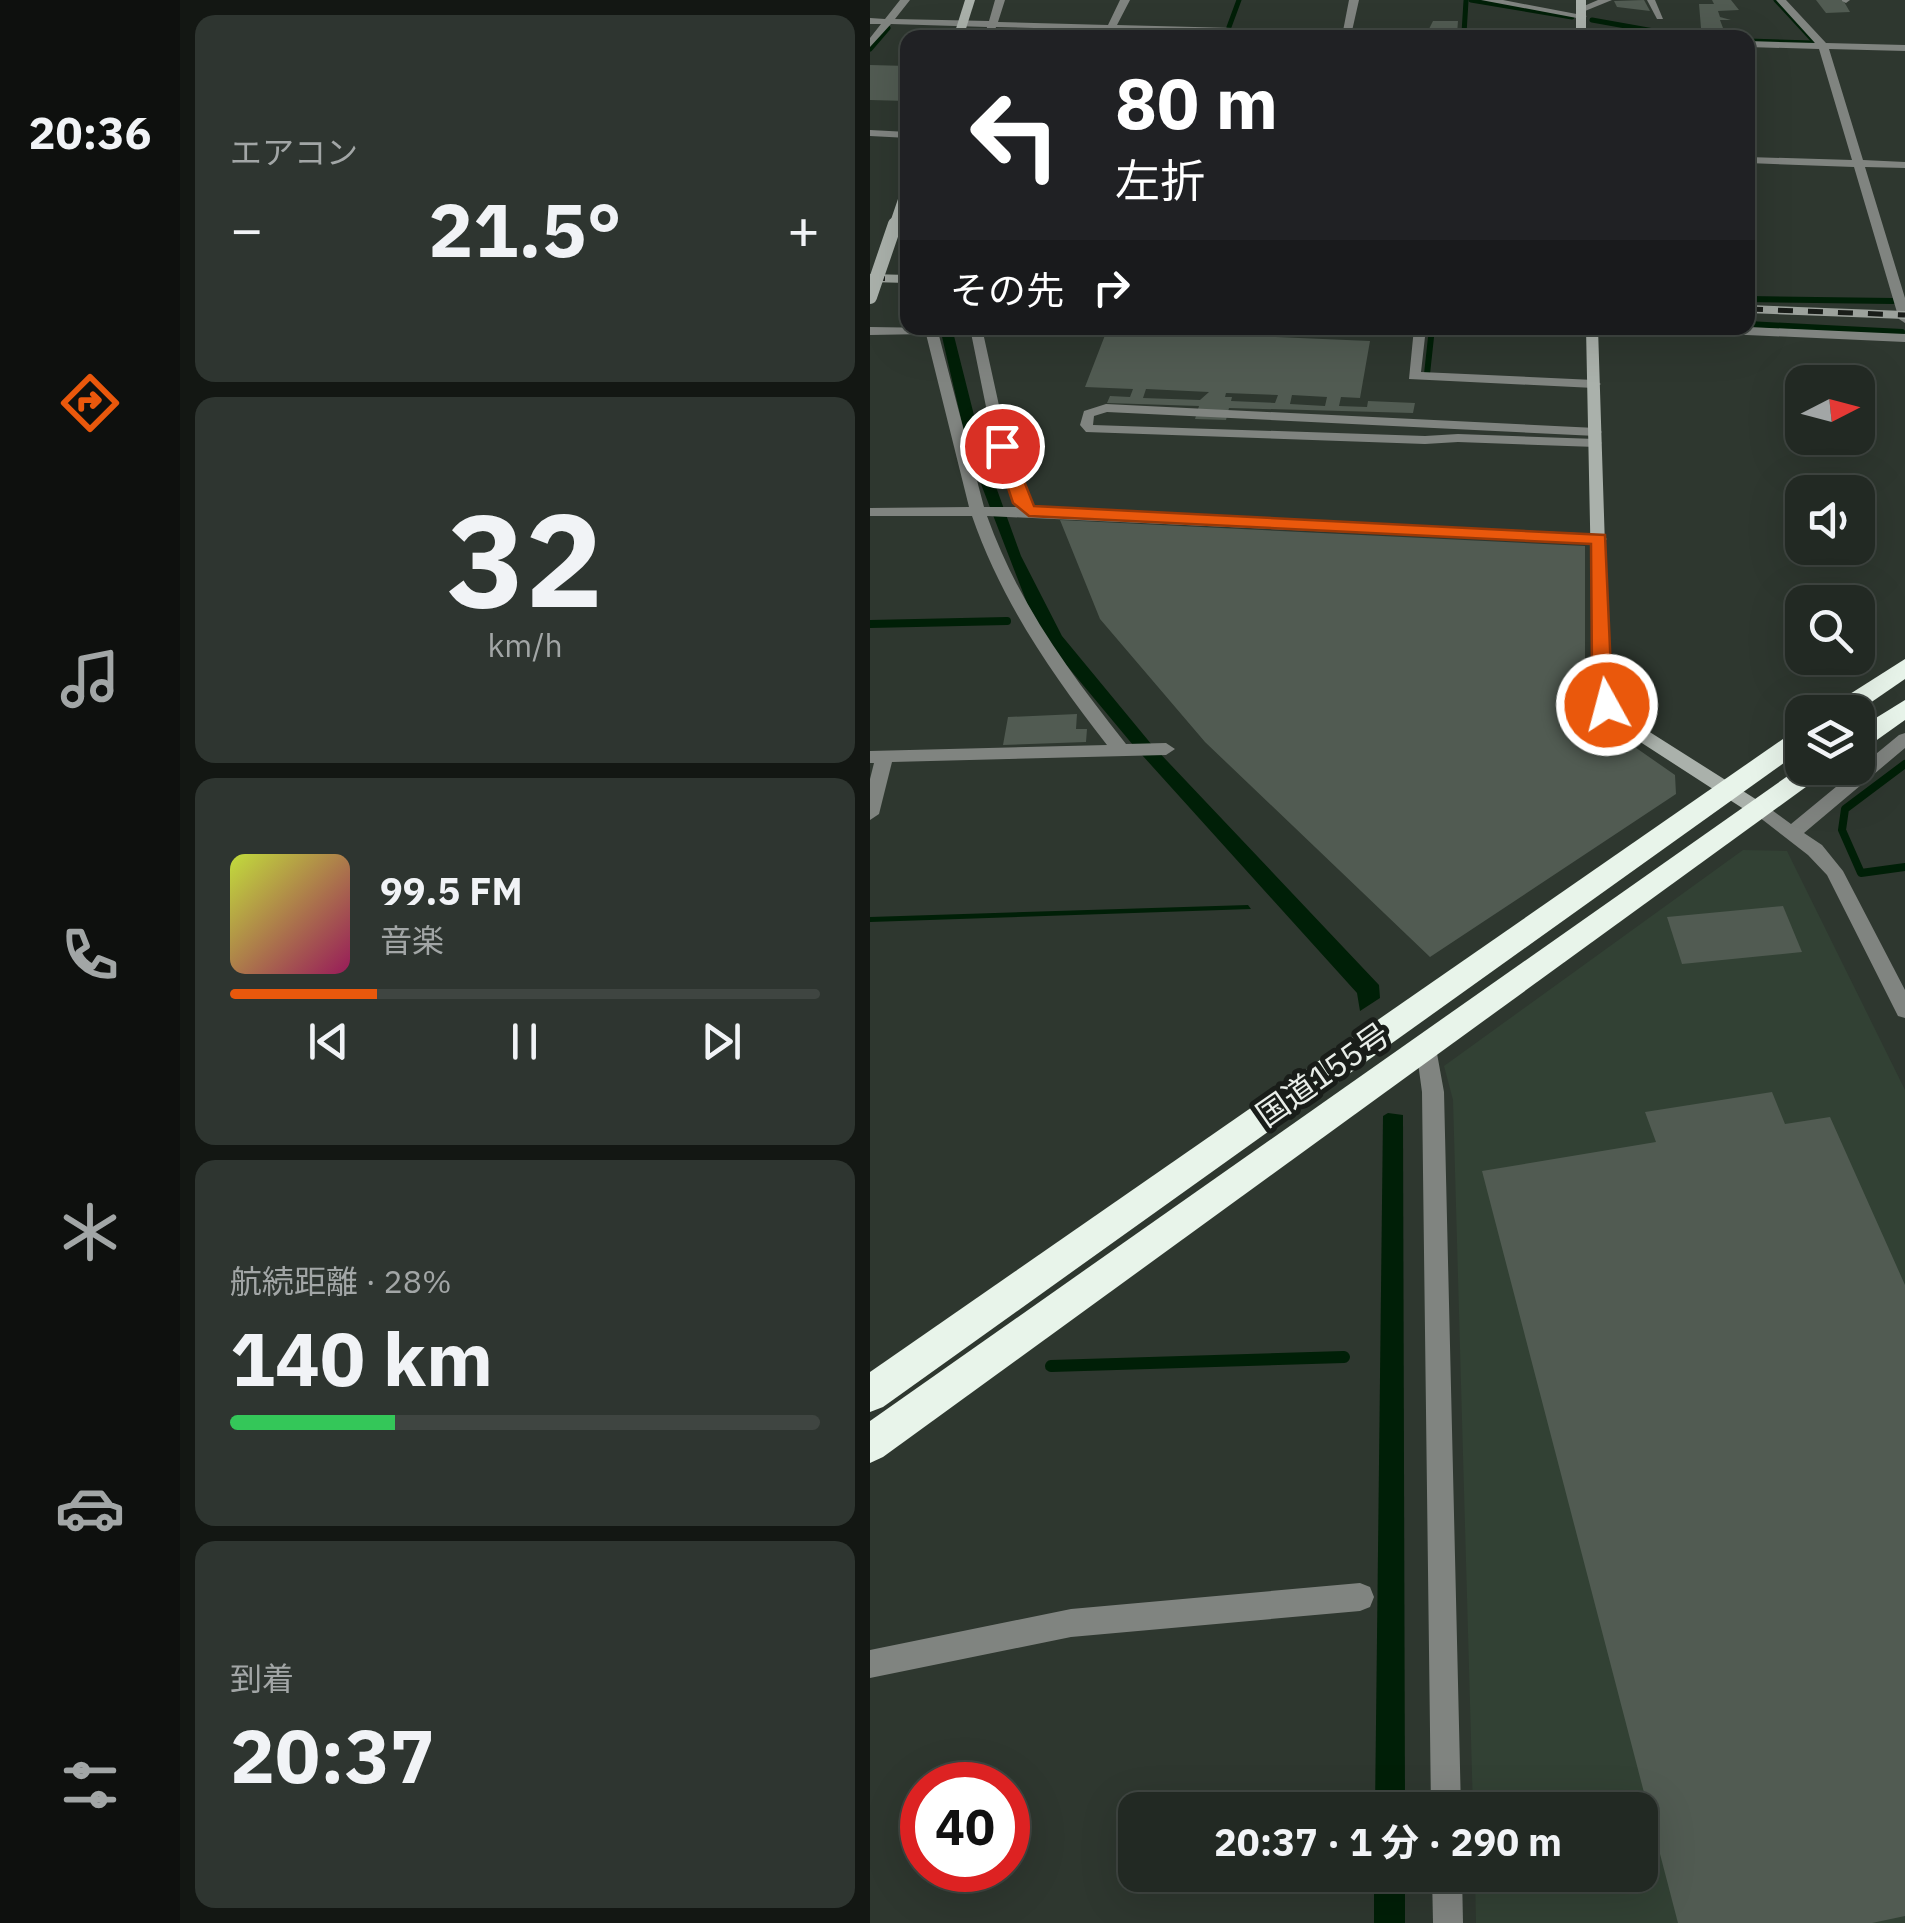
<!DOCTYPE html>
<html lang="ja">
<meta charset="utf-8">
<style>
:root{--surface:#222923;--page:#2e3530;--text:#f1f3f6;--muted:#a2a6a6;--line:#3f4541;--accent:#ea580c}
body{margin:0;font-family:"IBM Plex Sans","Noto Sans JP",sans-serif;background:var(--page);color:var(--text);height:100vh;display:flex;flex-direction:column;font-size:38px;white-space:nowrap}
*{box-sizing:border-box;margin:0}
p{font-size:32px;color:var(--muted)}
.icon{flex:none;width:55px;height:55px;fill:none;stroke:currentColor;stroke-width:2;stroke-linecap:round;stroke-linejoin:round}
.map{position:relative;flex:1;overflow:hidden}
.side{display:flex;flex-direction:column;gap:15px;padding:15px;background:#131713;width:690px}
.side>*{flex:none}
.guide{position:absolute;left:30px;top:30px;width:855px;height:305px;border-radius:20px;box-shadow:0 10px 40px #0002,0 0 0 2px var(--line);background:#202124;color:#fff;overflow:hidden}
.needle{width:65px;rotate:84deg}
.tools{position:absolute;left:915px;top:365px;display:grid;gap:20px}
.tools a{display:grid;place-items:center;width:90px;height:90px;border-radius:20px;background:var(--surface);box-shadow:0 10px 40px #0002,0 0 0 2px var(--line);font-size:50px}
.speed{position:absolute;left:30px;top:1762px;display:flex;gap:20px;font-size:50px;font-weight:700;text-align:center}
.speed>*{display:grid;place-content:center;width:130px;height:130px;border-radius:50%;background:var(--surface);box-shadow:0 10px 40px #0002,0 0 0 2px var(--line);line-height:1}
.speed .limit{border:15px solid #d22;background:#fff;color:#111}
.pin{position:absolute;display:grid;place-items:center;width:85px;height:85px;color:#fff;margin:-42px;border:5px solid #fff;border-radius:50%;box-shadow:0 2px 10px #0007}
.me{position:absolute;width:110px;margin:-55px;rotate:353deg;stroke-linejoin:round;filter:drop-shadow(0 0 8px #0008)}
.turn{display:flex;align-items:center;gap:35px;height:210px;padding:0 50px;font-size:45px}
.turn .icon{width:130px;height:130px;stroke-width:2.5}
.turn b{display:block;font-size:70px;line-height:85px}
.then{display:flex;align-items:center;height:95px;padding:0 50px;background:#0003;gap:20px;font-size:38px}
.big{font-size:75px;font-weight:700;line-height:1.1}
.side .widget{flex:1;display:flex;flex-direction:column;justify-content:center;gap:15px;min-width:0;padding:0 35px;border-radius:20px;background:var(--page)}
.side .dial{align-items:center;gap:0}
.dial b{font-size:130px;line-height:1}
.song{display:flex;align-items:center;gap:30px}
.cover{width:120px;height:120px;border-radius:15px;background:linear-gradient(135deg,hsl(70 70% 55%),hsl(330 70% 35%))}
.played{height:10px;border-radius:5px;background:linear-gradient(90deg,var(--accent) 25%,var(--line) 25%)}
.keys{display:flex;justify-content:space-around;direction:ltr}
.heat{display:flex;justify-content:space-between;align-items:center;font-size:55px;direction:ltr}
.charge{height:15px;border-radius:8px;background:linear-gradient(90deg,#34c759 28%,var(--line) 0)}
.trip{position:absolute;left:248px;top:1792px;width:540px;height:100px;border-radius:20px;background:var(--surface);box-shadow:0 10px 40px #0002,0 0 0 2px var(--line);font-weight:700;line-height:100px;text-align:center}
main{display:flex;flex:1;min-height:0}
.tab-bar{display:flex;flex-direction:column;width:180px;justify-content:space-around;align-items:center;background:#0e100e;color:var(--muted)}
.tab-bar .icon{width:70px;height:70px}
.tab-bar .on{color:var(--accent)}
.tab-bar b{font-size:45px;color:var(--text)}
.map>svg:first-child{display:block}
.built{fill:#324134}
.water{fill:#001f07}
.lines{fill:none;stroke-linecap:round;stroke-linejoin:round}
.stream-far3{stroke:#001f07;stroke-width:5}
.stream-far2{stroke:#001f07;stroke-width:6}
.stream-far1{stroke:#001f07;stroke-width:8}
.stream{stroke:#001f07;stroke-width:12}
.building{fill:#515b52;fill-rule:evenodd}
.lane{fill:#808480;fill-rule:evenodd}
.street{fill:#808480;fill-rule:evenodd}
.secondary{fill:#aab1ab;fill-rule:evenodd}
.highway{fill:#e8f4ea;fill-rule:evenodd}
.rail-casing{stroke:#9ca29c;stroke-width:8}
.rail{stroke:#191d19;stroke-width:5;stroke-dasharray:15;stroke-linecap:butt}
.secondary-bridge-far1{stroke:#aab1ab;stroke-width:10}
.secondary-bridge{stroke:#aab1ab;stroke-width:14}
.route{fill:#ea580c;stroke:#983908;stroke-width:2.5}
.labels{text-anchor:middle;stroke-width:10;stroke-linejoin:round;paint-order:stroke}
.street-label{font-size:32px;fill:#e9eee9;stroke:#191d19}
</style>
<main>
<nav class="tab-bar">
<b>20:36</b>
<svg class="icon on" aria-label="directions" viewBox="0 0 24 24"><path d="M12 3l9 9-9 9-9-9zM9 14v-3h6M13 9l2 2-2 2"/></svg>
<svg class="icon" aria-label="music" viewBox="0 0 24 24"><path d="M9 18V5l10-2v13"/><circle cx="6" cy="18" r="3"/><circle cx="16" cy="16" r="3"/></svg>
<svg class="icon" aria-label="phone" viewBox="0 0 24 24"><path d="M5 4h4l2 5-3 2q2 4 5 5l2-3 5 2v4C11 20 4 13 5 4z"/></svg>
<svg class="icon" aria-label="climate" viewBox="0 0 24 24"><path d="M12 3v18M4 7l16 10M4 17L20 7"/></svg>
<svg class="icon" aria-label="car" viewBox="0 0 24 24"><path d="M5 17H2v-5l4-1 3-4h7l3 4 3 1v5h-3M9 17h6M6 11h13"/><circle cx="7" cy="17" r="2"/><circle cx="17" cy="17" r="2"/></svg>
<svg class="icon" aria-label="filters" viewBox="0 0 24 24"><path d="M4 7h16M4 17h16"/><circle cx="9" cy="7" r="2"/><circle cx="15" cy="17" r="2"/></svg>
</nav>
<section class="side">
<div class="widget"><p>エアコン</p>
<div class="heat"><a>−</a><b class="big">21.5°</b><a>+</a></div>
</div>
<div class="widget dial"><b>32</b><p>km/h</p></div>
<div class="widget">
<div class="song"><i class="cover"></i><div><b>99.5 FM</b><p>音楽</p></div></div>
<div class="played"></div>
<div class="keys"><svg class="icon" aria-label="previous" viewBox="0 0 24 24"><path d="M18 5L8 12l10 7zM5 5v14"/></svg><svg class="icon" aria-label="pause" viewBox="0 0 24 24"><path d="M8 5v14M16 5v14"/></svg><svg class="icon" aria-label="next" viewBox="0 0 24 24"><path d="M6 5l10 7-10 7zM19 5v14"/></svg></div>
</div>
<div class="widget"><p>航続距離 · 28%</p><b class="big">140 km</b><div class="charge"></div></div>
<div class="widget"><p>到着</p><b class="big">20:37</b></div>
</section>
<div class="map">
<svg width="1035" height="1923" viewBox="0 0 1035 1923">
<rect width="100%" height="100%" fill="#2e372f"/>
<path class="built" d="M873 850 917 851 1035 1090V1923H606L605 1875H770V1810H603L583 1100 574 1066Z"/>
<g class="water">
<path d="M70 328H82L113 451 151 556 192 636 282 745 509 985 510 998 490 1011 487 993 263 745 183 649 157 603 99 453Z"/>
<path d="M378 905 381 909 0 922V917Z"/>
<path d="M518 1113 533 1115 535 1810H505L513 1116Z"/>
<rect x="504" y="1875" width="31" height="48"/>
</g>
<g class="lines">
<g class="stream-far3">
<path d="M601 0 702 17"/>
<path d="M906 0 943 40"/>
<path d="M722 20 823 38"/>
<path d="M359 27 369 0"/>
<path d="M594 33 596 1"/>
<path d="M878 41 942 43"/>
<path d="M0 49 18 28"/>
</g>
<g class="stream-far2">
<path d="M878 299 1023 301"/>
<path d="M878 324 1032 332"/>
<path d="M557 374 562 328"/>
</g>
<g class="stream-far1">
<path d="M0 624 137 621"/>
<path d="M1035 764 975 809 972 830 991 873 1035 867"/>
</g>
<path class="stream" d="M181 1366 474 1357"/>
</g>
<g class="building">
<path d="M774 0 780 11 747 7 744 1Z"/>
<path d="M842 0H861L869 10 848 11 850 17 861 20H850L853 28H831L829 4H844Z"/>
<path d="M946 0H973L980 12 956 13Z"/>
<path d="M563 21H588L587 34 567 33V29H559Z"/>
<path d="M0 65 38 66V101L0 100Z"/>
<path d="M237 330 500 341 490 398 471 397 469 406 497 407 498 401 545 403 543 413 359 408 356 420 325 419 329 406 237 403 240 396 260 397 263 389 215 387ZM276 389 339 392 330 400 273 398ZM356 393 408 395 405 403 361 401 362 397H355ZM422 395 457 397 455 406 420 404Z"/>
<path d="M190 520 715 546V665L721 706 749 736 805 775 806 794 560 957 335 742 230 619Z"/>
<path d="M207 714 206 729H217L216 742 133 745 138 717Z"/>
<path d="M913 906 932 952 812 964 797 917Z"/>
<path d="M902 1092 915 1124 960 1117 1035 1285V1916L1002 1923H808L612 1171 786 1142 775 1112Z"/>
</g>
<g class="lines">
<g class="lane">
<path d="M777 0H785L793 19H787Z"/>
<path d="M980 0 976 3 972 1V0Z"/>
<path d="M236 404 726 428 732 432 726 436 237 412 224 416 223 425 555 436 588 434 726 439 732 443 726 447 588 442 555 444 216 432 210 425 214 411Z"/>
</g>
<g class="street">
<path d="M30 0H40L25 19 119 21 125 0H135L128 22 238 25 250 0H260L247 25 473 31 479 0H489L482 31 623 38H471L245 31 241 38H231L235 30 126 27 123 38H115L117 27 21 24 0 47V38L11 24H0V18L15 19Z"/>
<path d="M611 0H633L717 16 712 19Z"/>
<path d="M728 0H742L715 11 707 9Z"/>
<path d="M906 0H916L956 43 1035 45V51L959 49 993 160 1035 162V168L995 167 1035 298V323L1029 319 984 167 878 163V157L982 160 949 49 878 47V41L945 43Z"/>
<path d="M0 130 38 132V138L0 136Z"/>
<path d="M0 327 67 328 114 507H149L125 451 100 328H112L139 451 164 507 729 534 737 539 729 544 117 516C148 603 199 672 256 744L296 743 305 749 296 755 22 762 9 814 0 820V779L4 763H0V751L237 745C181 673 132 602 102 516H0V508L99 507 56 334 0 335Z"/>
<path d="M878 327 1035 334V342L810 332 804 328Z"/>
<path d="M544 328H556L551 372 724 380 731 384 724 388 539 379Z"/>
<path d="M1035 733V748L934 833 952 845 973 871 1035 990V1018L1028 1016 957 875 938 855 880 810 883 805H895L921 824 1029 735Z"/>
<path d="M556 1040 563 1042 566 1048 574 1092 591 1810H561L552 1092 546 1048 549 1042Z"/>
<path d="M490 1583 500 1587 504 1597 500 1607 490 1611 201 1637 0 1678V1650L201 1609Z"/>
<path d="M562 1875H592L593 1923H563Z"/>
</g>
<g class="secondary">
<path d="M95 0H105L93 38H83Z"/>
<rect x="706" y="0" width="10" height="38"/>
<path d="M716 328H728L739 671 745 704 756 717 895 805 898 810 895 815H883L744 725 728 705 723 671Z"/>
</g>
<g class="highway">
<path d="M1035 659V679L987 712H957L961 706Z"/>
<path d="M1035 700V720L997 747 988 750V729Z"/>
<path d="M932 729V750L13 1407 0 1412V1372L923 732Z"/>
<path d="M932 766 962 768 13 1457 0 1463V1421Z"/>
</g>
<g class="rail-casing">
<g id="rail">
<path d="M0 278 38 279"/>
<path d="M878 309 1035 315"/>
</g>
</g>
<use href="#rail" class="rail"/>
<path class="secondary-bridge-far1" d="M24 226 38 185"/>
<path class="secondary-bridge" d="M0 297 25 224"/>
</g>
<path class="route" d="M132 441 140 446 164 506 735 535 741 671 747 705 737 711 730 710 722 671 721 544 159 516 143 503 124 446Z"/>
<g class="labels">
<g class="street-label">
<text transform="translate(453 1075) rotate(-35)" y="11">国道155号</text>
</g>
</g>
</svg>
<div class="tools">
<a><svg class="needle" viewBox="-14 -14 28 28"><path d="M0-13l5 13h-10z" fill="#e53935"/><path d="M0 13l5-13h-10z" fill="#a2a6a6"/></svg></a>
<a><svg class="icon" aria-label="sound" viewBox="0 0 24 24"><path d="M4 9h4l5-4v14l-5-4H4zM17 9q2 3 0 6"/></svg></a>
<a><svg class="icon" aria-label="search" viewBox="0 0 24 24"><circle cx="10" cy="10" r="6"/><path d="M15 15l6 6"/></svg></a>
<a><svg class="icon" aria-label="layers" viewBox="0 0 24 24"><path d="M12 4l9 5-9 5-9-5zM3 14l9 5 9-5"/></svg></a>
</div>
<div class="speed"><div class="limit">40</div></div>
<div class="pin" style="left:132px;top:446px;background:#d93025"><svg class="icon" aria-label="arrive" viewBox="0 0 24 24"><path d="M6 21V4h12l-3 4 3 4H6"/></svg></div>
<svg class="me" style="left:737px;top:705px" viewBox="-20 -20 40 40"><circle r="17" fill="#ea580c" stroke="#fff" stroke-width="3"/><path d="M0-11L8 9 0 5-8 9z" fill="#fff"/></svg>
<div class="trip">20:37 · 1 分 · 290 m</div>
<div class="guide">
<div class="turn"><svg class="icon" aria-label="left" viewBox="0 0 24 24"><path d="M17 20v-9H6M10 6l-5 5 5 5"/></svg><div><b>80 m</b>左折</div></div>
<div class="then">その先<svg class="icon" aria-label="right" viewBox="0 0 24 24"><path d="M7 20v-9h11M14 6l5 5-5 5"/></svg></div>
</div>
</div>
</main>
